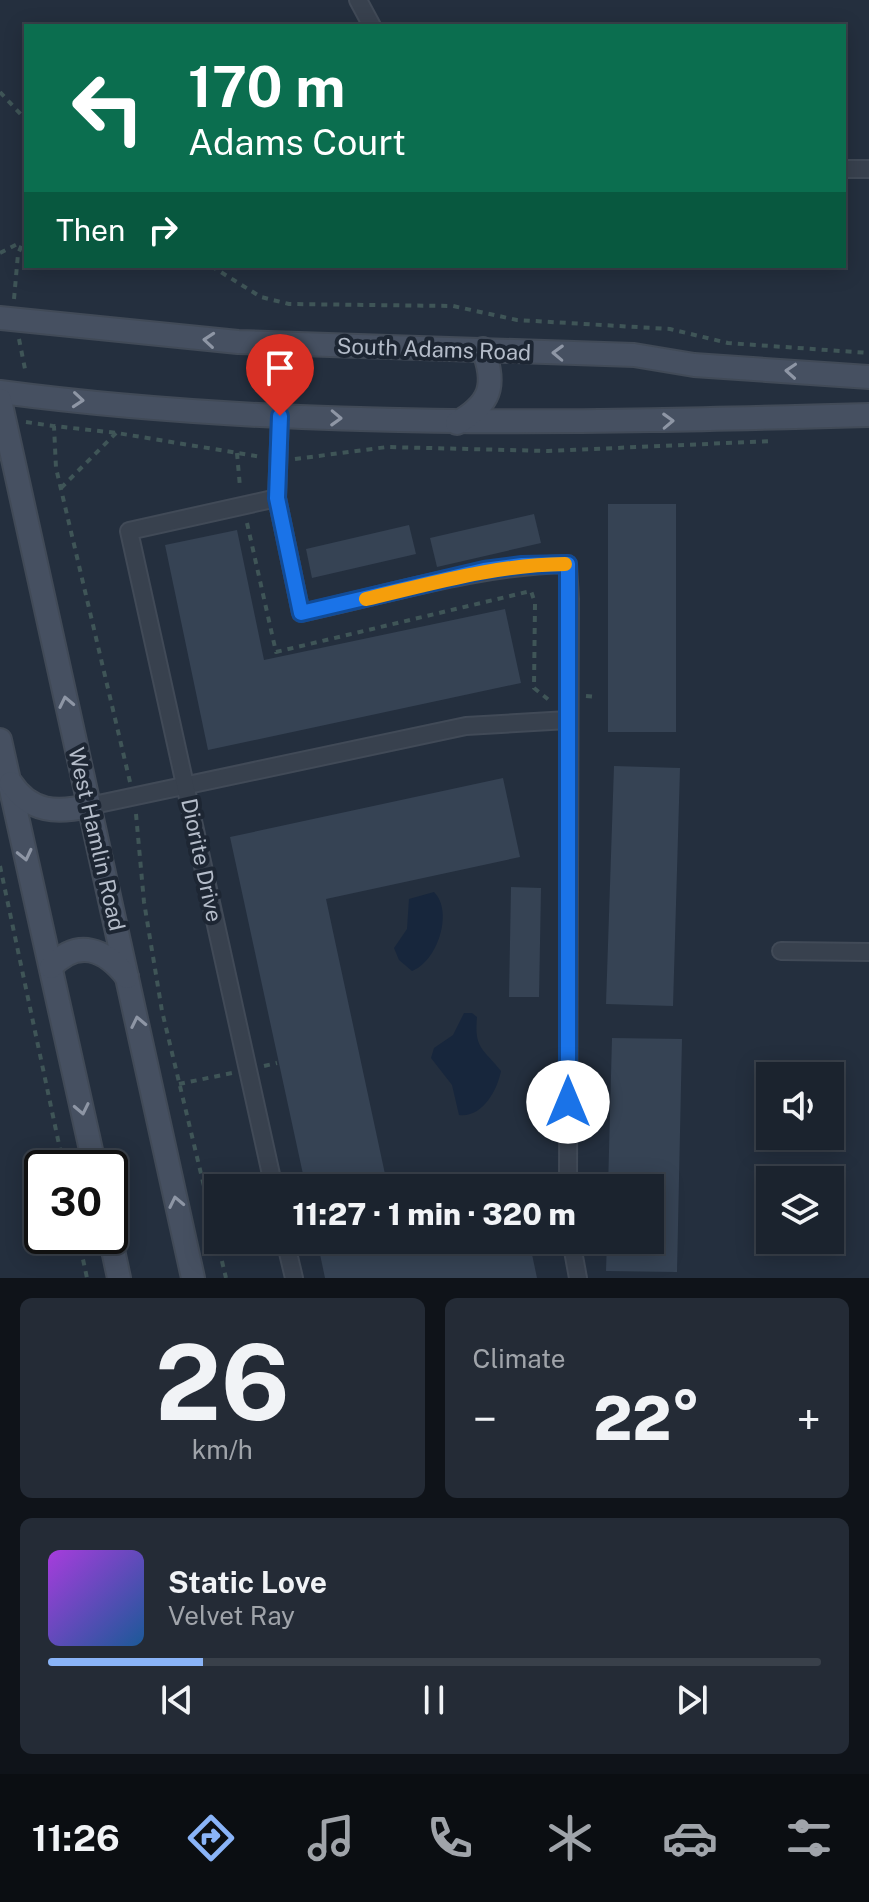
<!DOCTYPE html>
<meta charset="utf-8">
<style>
:root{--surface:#1b232e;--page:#242b36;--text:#f1f3f6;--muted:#a0a4aa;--line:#39404a;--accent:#8ab4f8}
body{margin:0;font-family:"Public Sans",sans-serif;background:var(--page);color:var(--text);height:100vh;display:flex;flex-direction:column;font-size:30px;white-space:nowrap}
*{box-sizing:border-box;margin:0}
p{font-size:26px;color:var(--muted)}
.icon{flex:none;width:44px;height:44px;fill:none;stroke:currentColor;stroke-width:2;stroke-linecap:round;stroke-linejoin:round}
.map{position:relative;height:1278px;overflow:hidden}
.sheet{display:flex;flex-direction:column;gap:20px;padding:20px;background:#0f1319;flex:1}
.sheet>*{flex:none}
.guide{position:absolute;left:24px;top:24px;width:822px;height:244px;border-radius:0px;box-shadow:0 4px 20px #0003,0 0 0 2px var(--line);background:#0b6e4f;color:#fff;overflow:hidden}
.controls{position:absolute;left:756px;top:1062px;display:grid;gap:16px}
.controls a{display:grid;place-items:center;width:88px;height:88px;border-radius:0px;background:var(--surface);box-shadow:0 4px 20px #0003,0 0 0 2px var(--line);font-size:40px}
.speed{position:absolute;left:24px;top:1150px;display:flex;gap:16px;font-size:40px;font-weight:700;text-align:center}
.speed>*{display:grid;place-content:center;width:104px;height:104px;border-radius:50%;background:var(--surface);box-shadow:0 4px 20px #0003,0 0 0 2px var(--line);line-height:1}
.speed .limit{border:4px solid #111;border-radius:12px;background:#fff;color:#111}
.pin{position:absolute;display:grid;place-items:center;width:68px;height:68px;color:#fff;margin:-82px -34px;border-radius:50% 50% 50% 0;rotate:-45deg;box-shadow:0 0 8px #0007}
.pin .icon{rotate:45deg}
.me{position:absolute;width:88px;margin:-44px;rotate:0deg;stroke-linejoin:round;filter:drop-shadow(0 0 6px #0008)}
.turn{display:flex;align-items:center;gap:28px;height:168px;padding:0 32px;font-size:36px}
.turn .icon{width:104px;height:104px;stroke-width:2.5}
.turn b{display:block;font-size:56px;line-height:68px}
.then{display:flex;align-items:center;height:76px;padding:0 32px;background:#0003;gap:16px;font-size:30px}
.big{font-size:60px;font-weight:800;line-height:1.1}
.sheet .tile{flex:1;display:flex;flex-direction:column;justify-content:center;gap:12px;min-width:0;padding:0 28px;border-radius:12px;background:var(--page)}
.sheet .dial{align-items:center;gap:0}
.dial b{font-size:104px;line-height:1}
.song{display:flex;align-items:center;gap:24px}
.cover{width:96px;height:96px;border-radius:12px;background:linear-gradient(135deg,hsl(280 70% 55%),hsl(210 70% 35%))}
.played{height:8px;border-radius:4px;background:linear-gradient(90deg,var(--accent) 20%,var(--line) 20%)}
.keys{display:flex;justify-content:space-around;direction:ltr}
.heat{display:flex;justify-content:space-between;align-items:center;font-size:44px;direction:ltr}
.sheet .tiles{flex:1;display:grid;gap:20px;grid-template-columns:1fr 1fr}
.tile:last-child{grid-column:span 2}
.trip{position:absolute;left:204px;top:1174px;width:460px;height:80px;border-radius:0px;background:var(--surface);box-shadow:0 4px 20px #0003,0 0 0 2px var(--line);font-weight:800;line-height:80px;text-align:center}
.dock{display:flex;height:128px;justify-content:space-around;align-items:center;background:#0b0e12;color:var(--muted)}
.dock .icon{width:56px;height:56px}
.dock .current{color:var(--accent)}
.dock b{font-size:36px;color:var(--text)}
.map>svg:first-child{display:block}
.water{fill:#17263c}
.building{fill:#364354}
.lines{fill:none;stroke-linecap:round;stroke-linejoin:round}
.minor-casing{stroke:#414a57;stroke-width:20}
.secondary-casing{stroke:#414a57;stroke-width:26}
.path{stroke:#3f5557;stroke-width:4;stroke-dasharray:6 6;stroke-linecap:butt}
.minor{stroke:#38414e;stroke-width:16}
.secondary{stroke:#465061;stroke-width:22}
.oneway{stroke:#8e96a5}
.route-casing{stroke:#114b97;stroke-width:20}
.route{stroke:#1a73e8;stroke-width:14}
.slow{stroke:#f59e0b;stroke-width:14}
.labels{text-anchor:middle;stroke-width:8;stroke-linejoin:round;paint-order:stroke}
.street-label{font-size:22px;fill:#b4bcc9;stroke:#1d2633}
</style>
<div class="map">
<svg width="869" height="1278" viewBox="0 0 869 1278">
<rect width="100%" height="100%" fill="#242f3e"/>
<g class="water">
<path d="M434 892C454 912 437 962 412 971L399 960 394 948 407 929 409 899Z"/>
<path d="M464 1013H472L477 1017C474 1049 483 1048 501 1071 497 1091 482 1118 459 1115L452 1085 431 1058 434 1048 453 1035Z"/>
</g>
<g class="building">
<rect x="608" y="504" width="68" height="228"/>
<path d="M534 514 541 543 437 567 430 538Z"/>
<path d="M409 525 416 554 312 578 306 549Z"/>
<path d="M237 530 264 660 505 609 521 683 208 750 165 545Z"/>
<path d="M614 766 680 768 673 1006 606 1004Z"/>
<path d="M503 778 520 857 326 899 388 1188H306L230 837Z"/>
<path d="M511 887 541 888 539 997H509Z"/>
<path d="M612 1038 682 1039 677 1272 606 1271 607 1240H650V1188H608Z"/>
<path d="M317 1240H529L537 1278H325Z"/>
</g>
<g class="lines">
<g class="minor-casing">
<g id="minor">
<path d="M358 0 372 26"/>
<path d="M844 169H869"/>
<path d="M280 416 277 498 301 613C390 594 476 566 568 564L570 599 568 1188"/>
<path d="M89 806 466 726 568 720"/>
<path d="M781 951 869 952"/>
<path d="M274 1188 129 531 277 498"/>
<path d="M285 1240 294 1278"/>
<path d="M571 1240 578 1278"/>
</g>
</g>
<g class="secondary-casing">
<g id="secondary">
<path d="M0 318 238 342 634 355 694 365 869 377"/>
<path d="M0 392C288 430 579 423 869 415"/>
<path d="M0 400 193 1278"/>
<path d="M457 423C490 404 497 386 483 349"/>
<path d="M0 740 95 1168"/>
<path d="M11 783C31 813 57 813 89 806"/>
<path d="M51 967C78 938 105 949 127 977"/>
<path d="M110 1236 119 1278"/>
</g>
</g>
<g class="path">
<path d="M0 92 26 120"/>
<path d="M0 253 21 242"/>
<path d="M211 266 261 297 289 304 453 306 517 320 670 329 728 343 869 353"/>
<path d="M14 299 18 254 26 235"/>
<path d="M19 339 26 374"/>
<path d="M26 422 53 426"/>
<path d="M237 453 240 487"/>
<path d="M295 459 387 447 548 451 773 441"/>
<path d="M61 488 116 433"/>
<path d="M247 523 276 652 531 591 535 603 534 688 549 700 553 699"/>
<path d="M586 696 597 697"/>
<path d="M130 782 56 468 54 426 117 433 262 457"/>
<path d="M136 814 144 902 162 1011 226 1278"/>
<path d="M0 866 64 1168"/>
<path d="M264 1066 277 1063"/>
<path d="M179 1084 232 1073"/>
<path d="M78 1236 87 1278"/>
</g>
<use href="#minor" class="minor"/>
<use href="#secondary" class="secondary"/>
</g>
<defs><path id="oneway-chevron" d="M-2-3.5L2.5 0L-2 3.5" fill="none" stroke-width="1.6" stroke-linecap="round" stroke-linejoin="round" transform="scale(2)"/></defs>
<g class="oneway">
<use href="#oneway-chevron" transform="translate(209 340) rotate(-175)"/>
<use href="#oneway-chevron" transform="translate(558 353) rotate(-178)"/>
<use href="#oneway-chevron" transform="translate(791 371) rotate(-176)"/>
<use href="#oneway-chevron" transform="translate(78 400) rotate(5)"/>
<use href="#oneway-chevron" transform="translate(336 418) rotate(2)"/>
<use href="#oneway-chevron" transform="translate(668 421) rotate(-2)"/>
<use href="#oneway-chevron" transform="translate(66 702) rotate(-102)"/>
<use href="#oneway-chevron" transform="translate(25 855) rotate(77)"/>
<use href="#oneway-chevron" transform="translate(138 1022) rotate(-102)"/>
<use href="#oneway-chevron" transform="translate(82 1109) rotate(78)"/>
<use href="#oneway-chevron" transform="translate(176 1202) rotate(-102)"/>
</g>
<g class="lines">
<g class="route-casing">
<path id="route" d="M280 416 277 498 301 613 484 570 522 565 568 564V1102"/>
</g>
<use href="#route" class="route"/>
<path class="slow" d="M366 599C434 583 495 565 565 564"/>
</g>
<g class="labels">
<g class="street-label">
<text transform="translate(434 349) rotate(2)" y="8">South Adams Road</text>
<text transform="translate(97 839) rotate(77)" y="8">West Hamlin Road</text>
<text transform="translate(202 860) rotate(78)" y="8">Diorite Drive</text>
</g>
</g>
</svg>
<div class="controls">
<a><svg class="icon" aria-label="sound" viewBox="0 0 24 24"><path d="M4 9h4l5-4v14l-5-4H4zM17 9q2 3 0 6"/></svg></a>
<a><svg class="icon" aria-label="layers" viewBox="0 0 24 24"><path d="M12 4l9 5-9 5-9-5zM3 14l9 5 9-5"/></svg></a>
</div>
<div class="speed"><div class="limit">30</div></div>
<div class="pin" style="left:280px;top:416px;background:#d93025"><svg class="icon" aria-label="arrive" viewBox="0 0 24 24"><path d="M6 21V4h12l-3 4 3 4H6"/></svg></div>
<svg class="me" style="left:568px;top:1102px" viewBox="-20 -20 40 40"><circle r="19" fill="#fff"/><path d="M0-13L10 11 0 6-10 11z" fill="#1a73e8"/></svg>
<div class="trip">11:27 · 1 min · 320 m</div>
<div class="guide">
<div class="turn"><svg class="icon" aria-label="left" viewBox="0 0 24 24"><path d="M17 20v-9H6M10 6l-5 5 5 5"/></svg><div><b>170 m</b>Adams Court</div></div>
<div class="then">Then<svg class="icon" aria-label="right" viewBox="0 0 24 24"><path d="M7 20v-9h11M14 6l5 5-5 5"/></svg></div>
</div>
</div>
<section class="sheet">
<div class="tiles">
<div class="tile dial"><b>26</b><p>km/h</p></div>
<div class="tile"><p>Climate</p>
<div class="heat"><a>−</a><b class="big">22°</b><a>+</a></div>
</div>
<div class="tile">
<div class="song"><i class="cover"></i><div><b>Static Love</b><p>Velvet Ray</p></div></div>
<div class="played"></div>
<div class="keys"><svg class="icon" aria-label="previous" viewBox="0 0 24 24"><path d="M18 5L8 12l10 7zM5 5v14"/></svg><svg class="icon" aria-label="pause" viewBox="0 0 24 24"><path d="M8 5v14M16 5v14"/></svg><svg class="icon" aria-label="next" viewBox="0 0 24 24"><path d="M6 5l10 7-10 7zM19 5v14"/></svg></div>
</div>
</div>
</section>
<nav class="dock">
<b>11:26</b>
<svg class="icon current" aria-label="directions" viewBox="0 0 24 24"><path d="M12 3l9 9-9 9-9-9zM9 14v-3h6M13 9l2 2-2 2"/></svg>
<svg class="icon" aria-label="music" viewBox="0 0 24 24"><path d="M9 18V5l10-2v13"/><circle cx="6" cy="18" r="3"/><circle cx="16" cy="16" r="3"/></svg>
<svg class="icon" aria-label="phone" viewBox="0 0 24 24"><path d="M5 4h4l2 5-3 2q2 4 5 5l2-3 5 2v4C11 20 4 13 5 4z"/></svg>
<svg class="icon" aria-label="climate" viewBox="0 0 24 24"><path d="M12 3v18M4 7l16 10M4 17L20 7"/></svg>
<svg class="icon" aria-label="car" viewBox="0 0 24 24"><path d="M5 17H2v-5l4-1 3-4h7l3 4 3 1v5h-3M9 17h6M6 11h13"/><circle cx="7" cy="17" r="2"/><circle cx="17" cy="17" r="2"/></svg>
<svg class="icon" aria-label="filters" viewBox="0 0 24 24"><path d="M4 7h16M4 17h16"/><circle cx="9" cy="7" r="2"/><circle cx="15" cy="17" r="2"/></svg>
</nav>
